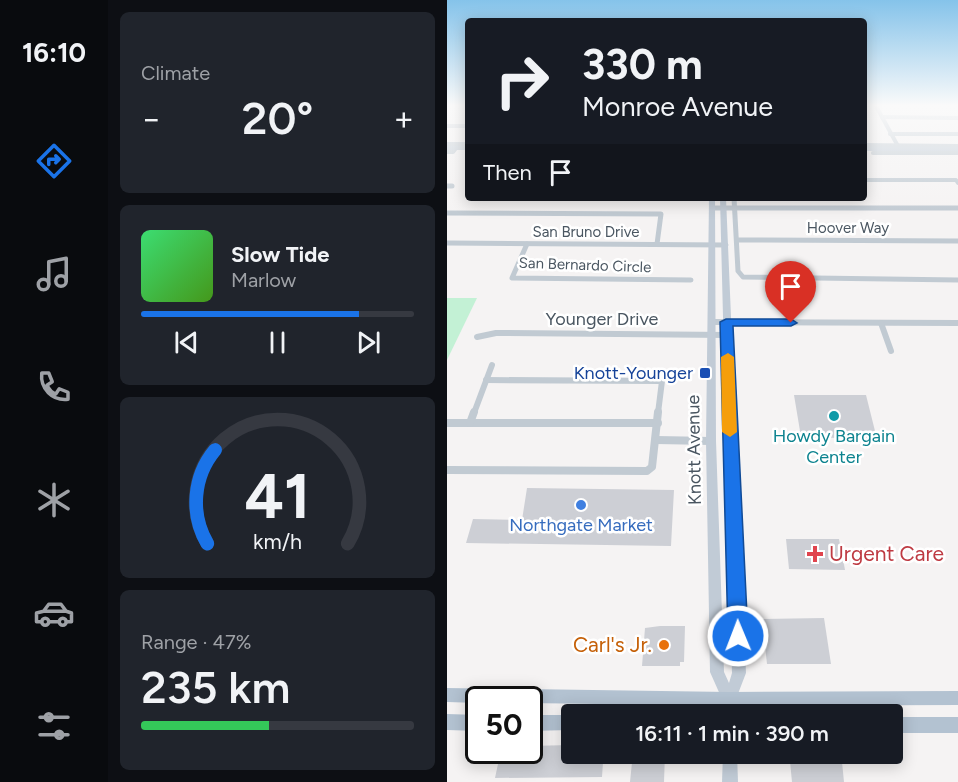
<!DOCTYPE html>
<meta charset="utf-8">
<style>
:root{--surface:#171b24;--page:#20242c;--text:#f1f3f6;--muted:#9ea1a6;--line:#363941;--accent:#1a73e8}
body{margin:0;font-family:Figtree,sans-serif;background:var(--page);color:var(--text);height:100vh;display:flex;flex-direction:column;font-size:22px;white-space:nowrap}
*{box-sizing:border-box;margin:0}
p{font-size:20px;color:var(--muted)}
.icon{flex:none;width:33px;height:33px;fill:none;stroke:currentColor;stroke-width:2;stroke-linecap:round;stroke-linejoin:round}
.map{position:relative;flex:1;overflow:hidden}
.drawer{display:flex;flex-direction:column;gap:12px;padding:12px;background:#0d0f14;width:339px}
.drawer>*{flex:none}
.guide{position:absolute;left:18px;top:18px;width:402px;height:183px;border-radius:6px;box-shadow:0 3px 15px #0003;background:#171b24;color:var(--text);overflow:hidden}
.speed{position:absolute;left:18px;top:686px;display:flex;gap:12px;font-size:30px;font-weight:700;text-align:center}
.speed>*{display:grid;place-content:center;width:78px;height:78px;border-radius:50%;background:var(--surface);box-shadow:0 3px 15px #0003;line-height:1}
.speed .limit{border:3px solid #111;border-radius:9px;background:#fff;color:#111}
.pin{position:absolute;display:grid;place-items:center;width:51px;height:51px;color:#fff;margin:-62px -26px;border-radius:50% 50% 50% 0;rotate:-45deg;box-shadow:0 0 6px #0007}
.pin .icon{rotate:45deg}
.me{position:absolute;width:66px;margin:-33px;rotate:359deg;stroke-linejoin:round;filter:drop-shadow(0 0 4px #0008)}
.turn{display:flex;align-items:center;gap:21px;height:126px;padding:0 18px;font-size:27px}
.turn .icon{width:78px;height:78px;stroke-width:2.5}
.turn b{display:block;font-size:42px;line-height:51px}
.then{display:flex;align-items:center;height:57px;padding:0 18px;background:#0003;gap:12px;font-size:22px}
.big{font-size:45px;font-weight:600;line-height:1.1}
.drawer .tile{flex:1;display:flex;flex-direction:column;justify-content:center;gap:9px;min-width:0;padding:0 21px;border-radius:9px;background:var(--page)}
.drawer .dial{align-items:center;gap:0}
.dial svg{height:156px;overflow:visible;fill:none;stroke:var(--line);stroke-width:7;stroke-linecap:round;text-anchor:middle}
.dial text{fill:var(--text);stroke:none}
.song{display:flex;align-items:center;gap:18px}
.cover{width:72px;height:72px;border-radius:9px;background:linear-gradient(135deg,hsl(140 70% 55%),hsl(100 70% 35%))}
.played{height:6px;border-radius:3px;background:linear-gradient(90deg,var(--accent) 80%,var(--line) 80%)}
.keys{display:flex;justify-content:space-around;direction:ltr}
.heat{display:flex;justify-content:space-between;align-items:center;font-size:33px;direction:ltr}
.charge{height:9px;border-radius:4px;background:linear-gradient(90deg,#34c759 47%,var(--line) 0)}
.trip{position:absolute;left:114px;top:704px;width:342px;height:60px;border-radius:6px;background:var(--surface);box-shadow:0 3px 15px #0003;font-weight:600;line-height:60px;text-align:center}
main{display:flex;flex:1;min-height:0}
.tabs{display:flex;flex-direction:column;width:108px;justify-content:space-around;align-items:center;background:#090b0e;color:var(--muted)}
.tabs .icon{width:42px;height:42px}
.tabs .active{color:var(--accent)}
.tabs b{font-size:27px;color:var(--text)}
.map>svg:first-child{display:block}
.green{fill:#c3f1d5}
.building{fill:#cdcfd5}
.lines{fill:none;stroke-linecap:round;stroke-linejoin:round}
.street-far3{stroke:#c1cad2;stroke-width:4}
.street-far2{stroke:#c1cad2;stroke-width:5}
.street-far1{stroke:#c1cad2;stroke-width:6}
.street{stroke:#c1cad2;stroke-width:8}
.secondary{fill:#c1cbd6;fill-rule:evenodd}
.primary{fill:#b3c2d1;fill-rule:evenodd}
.route{fill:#1a73e8;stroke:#114b97;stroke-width:1.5}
.slow{fill:#f59e0b}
.transit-dot{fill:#1a4fb4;stroke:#fff;stroke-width:2}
.culture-dot{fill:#0f9aa8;stroke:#fff;stroke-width:2}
.shop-dot{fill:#3f7fe0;stroke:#fff;stroke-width:2}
.health-dot{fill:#e0444e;stroke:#fff;stroke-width:2}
.food-dot{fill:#e8710a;stroke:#fff;stroke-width:2}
.labels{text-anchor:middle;stroke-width:5;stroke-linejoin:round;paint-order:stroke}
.far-street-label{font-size:15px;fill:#4a5661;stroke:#fff}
.street-label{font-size:18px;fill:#4a5661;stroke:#fff}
.transit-label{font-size:18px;fill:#164399;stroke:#fff;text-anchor:end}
.culture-label{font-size:18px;fill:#0d838f;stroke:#fff}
.shop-label{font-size:18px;fill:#366cbe;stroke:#fff}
.near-health-label{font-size:21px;fill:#be3a42;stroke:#fff;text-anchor:start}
.near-food-label{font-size:21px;fill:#c56008;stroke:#fff;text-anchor:end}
</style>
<main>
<nav class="tabs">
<b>16:10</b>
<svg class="icon active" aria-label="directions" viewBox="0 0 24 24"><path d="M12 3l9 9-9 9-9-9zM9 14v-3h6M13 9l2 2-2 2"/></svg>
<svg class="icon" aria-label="music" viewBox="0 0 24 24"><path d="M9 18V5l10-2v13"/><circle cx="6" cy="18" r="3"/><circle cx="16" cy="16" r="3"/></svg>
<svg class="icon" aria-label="phone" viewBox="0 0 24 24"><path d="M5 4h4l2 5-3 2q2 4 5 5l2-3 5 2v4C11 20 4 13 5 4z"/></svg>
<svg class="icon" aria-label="climate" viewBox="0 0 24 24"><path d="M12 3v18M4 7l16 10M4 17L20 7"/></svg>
<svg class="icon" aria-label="car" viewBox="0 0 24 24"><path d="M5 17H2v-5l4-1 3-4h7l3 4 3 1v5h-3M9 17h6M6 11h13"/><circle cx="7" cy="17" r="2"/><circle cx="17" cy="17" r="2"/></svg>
<svg class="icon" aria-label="filters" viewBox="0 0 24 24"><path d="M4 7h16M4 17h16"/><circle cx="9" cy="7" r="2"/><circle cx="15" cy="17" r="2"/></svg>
</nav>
<section class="drawer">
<div class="tile"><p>Climate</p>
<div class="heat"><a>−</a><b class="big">20°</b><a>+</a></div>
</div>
<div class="tile">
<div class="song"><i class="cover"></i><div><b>Slow Tide</b><p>Marlow</p></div></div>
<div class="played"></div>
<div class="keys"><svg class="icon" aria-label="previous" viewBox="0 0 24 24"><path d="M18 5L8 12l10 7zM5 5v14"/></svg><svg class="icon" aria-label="pause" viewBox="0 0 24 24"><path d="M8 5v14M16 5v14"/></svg><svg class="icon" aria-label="next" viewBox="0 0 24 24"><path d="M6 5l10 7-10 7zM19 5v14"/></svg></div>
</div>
<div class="tile dial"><svg viewBox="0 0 100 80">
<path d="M14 69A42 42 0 1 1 86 69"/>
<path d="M14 69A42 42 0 0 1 18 21" stroke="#1a73e8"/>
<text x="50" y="56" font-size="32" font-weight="700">41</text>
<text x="50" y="72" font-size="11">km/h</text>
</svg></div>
<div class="tile"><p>Range · 47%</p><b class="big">235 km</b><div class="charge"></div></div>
</section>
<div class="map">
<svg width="511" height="782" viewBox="0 0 511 782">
<rect width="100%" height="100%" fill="#f5f3f3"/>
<path class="green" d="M0 298H30L0 360Z"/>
<g class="building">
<path d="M347 395H419L430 439 354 437Z"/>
<path d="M80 488 227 490 224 546 19 543 26 519 75 520Z"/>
<path d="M339 539H392L398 570 342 569Z"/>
<path d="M377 618 384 664H320L315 619Z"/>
<path d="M213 626H238L237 662H233V666H195L198 628Z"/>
<path d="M124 745V753H164L163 762H156L155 777 48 778 54 750H82V746Z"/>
<path d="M186 753H218L217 782H183Z"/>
<path d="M343 761 395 762 397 782H345Z"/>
</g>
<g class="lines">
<g class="street-far3">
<path d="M429 106 452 148"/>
<path d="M435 117 511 118"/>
<path d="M0 126H21"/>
<path d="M443 134H511"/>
<path d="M0 144H21"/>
<path d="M417 145 511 146"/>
<path d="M0 152H6L9 148"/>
<path d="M426 153H511"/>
<path d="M417 180H509L511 183"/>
</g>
<g class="street-far2">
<path d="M0 186H5"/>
<path d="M287 198 291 271 296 277 511 280"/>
<path d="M266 208H511"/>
<path d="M0 213 214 214 210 244"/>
<path d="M291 240 511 241"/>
<path d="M0 243 279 245"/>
<path d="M80 244 65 278 244 280"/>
</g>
<g class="street-far1">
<path d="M266 322 511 323"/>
<path d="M434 323 444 351"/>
<path d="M30 337 49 333 280 335"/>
<path d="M39 380 215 381 211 413"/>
<path d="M27 413 45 365"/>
</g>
<g class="street">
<path d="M0 423H211"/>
<path d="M23 423 27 412"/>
<path d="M209 440 264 441"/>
<path d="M0 470 200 471 205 467 211 412"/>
</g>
<g class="secondary">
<rect x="0" y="146" width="21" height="4"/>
<rect x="417" y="147" width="94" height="4"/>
<path d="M262 198H268L269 441 277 672 282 683 285 673 273 198H279L299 673 289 699V714H275V699L263 672 259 441Z"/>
<path d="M276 753H290L291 782H275Z"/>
</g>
<g class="primary">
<path d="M0 688 282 692 511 691V705L282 706 82 703V699H32V703L0 702Z"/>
<path d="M0 714 32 715V731L0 730Z"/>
<path d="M82 715H124V730L82 731Z"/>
<rect x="446" y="717" width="65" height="16"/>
</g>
</g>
<linearGradient id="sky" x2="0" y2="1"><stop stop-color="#85c3ea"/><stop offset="0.49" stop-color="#fafafa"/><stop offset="1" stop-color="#fafafa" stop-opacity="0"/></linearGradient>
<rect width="511" height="215" fill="url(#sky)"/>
<path class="route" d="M279 319H344L350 323 344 326H286L301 636 298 641 291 644 284 641 281 636 273 322Z"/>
<path class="slow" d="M281 353 287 357 290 432 283 437 275 432 274 357Z"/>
<rect class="transit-dot" x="252" y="367" width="12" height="12" rx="3"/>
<circle class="culture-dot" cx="387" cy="416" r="6"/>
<circle class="shop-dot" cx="134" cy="505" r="6"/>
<path class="health-dot" d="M365 545h6v6h6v6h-6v6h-6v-6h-6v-6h6z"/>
<circle class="food-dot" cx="217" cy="645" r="6"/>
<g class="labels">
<g class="far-street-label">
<text x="401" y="233">Hoover Way</text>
<text x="139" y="237">San Bruno Drive</text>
<text transform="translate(138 265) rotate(2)" y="5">San Bernardo Circle</text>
</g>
<g class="street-label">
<text x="155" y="325">Younger Drive</text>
<text transform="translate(247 450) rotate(-91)" y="6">Knott Avenue</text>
</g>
<g class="transit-label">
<text x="246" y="379">Knott-Younger</text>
</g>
<g class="culture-label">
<text x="387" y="442">Howdy Bargain<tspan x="387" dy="21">Center</tspan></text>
</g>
<g class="shop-label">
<text x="134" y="531">Northgate Market</text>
</g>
<g class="near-health-label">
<text x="382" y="561">Urgent Care</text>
</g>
<g class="near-food-label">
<text x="205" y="652">Carl's Jr.</text>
</g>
</g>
</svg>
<div class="speed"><div class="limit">50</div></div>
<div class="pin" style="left:344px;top:323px;background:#d93025"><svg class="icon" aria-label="arrive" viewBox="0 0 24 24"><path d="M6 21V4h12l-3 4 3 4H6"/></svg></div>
<svg class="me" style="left:291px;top:636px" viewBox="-20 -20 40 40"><circle r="17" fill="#1a73e8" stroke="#fff" stroke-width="3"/><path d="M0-11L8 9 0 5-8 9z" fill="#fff"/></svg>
<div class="trip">16:11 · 1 min · 390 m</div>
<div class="guide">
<div class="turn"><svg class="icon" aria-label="right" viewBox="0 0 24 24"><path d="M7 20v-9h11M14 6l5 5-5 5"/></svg><div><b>330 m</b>Monroe Avenue</div></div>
<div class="then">Then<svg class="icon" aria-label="arrive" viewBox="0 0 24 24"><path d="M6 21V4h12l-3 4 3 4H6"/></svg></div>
</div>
</div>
</main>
